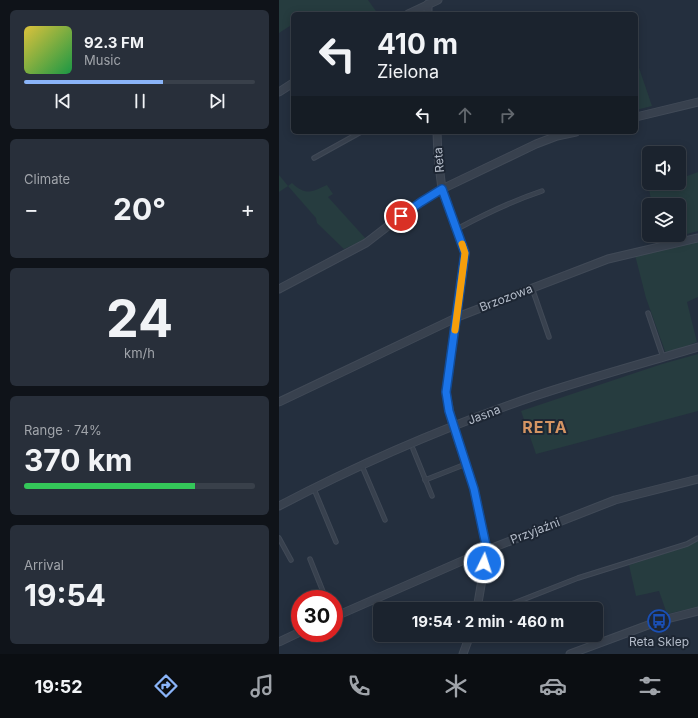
<!DOCTYPE html>
<meta charset="utf-8">
<style>
:root{--surface:#1b232e;--page:#282f3a;--text:#f1f3f6;--muted:#a0a4aa;--line:#39404a;--accent:#8ab4f8}
body{margin:0;font-family:Inter,sans-serif;background:var(--page);color:var(--text);height:100vh;display:flex;flex-direction:column;font-size:15px;white-space:nowrap}
*{box-sizing:border-box;margin:0}
p{font-size:13px;color:var(--muted)}
.icon{flex:none;width:22px;height:22px;fill:none;stroke:currentColor;stroke-width:2;stroke-linecap:round;stroke-linejoin:round}
.map{position:relative;flex:1;overflow:hidden}
.details{display:flex;flex-direction:column;gap:10px;padding:10px;background:#0f1319;width:279px}
.details>*{flex:none}
.guide{position:absolute;left:12px;top:12px;width:347px;height:122px;border-radius:6px;box-shadow:0 2px 10px #0003,0 0 0 1px var(--line);background:#1b232e;color:var(--text);overflow:hidden}
.controls{position:absolute;left:363px;top:146px;display:grid;gap:8px}
.controls a{display:grid;place-items:center;width:44px;height:44px;border-radius:6px;background:var(--surface);box-shadow:0 2px 10px #0003,0 0 0 1px var(--line);font-size:20px}
.speed{position:absolute;left:12px;top:590px;display:flex;gap:8px;font-size:20px;font-weight:700;text-align:center}
.speed>*{display:grid;place-content:center;width:52px;height:52px;border-radius:50%;background:var(--surface);box-shadow:0 2px 10px #0003,0 0 0 1px var(--line);line-height:1}
.speed .limit{border:6px solid #d22;background:#fff;color:#111}
.pin{position:absolute;display:grid;place-items:center;width:34px;height:34px;color:#fff;margin:-17px;border:2px solid #fff;border-radius:50%;box-shadow:0 1px 4px #0007}
.me{position:absolute;width:44px;margin:-22px;rotate:4deg;stroke-linejoin:round;filter:drop-shadow(0 0 3px #0008)}
.turn{display:flex;align-items:center;gap:14px;height:84px;padding:0 20px;font-size:18px}
.turn .icon{width:52px;height:52px;stroke-width:2.5}
.turn b{display:block;font-size:28px;line-height:34px}
.lanes{display:flex;align-items:center;height:38px;padding:0 20px;background:#0003;justify-content:center;gap:20px;direction:ltr}
.lanes .off{opacity:.35}
.big{font-size:30px;font-weight:700;line-height:1.1}
.details .card{flex:1;display:flex;flex-direction:column;justify-content:center;gap:6px;min-width:0;padding:0 14px;border-radius:6px;background:var(--page)}
.details .dial{align-items:center;gap:0}
.dial b{font-size:52px;line-height:1}
.song{display:flex;align-items:center;gap:12px}
.cover{width:48px;height:48px;border-radius:6px;background:linear-gradient(135deg,hsl(50 70% 55%),hsl(140 70% 35%))}
.played{height:4px;border-radius:2px;background:linear-gradient(90deg,var(--accent) 60%,var(--line) 60%)}
.keys{display:flex;justify-content:space-around;direction:ltr}
.heat{display:flex;justify-content:space-between;align-items:center;font-size:22px;direction:ltr}
.charge{height:6px;border-radius:3px;background:linear-gradient(90deg,#34c759 74%,var(--line) 0)}
.trip{position:absolute;left:94px;top:602px;width:230px;height:40px;border-radius:6px;background:var(--surface);box-shadow:0 2px 10px #0003,0 0 0 1px var(--line);font-weight:700;line-height:40px;text-align:center}
.tab-bar{display:flex;height:64px;justify-content:space-around;align-items:center;background:#0b0e12;color:var(--muted)}
.tab-bar .icon{width:28px;height:28px}
.tab-bar .current{color:var(--accent)}
.tab-bar b{font-size:18px;color:var(--text)}
main{display:flex;flex:1;min-height:0}
.map>svg:first-child{display:block}
.green{fill:#263c3f}
.lines{fill:none;stroke-linecap:round;stroke-linejoin:round}
.lane-casing{stroke:#414a57;stroke-width:5.5}
.street-casing{stroke:#414a57;stroke-width:9}
.lane{stroke:#38414e;stroke-width:3.5}
.street{stroke:#38414e;stroke-width:7}
.route-casing{stroke:#114b97;stroke-width:10}
.route{stroke:#1a73e8;stroke-width:7}
.slow{stroke:#f59e0b;stroke-width:7}
.labels{text-anchor:middle;stroke-width:4;stroke-linejoin:round;paint-order:stroke}
.street-label{font-size:12px;fill:#b4bcc9;stroke:#1d2633}
.poi-label{font-size:12px;fill:#b4bcc9;stroke:#1d2633}
.district-label{font-size:16px;font-weight:bold;letter-spacing:1px;fill:#d59563;stroke:#1d2633}
</style>
<main>
<section class="details">
<div class="card">
<div class="song"><i class="cover"></i><div><b>92.3 FM</b><p>Music</p></div></div>
<div class="played"></div>
<div class="keys"><svg class="icon" aria-label="previous" viewBox="0 0 24 24"><path d="M18 5L8 12l10 7zM5 5v14"/></svg><svg class="icon" aria-label="pause" viewBox="0 0 24 24"><path d="M8 5v14M16 5v14"/></svg><svg class="icon" aria-label="next" viewBox="0 0 24 24"><path d="M6 5l10 7-10 7zM19 5v14"/></svg></div>
</div>
<div class="card"><p>Climate</p>
<div class="heat"><a>−</a><b class="big">20°</b><a>+</a></div>
</div>
<div class="card dial"><b>24</b><p>km/h</p></div>
<div class="card"><p>Range · 74%</p><b class="big">370 km</b><div class="charge"></div></div>
<div class="card"><p>Arrival</p><b class="big">19:54</b></div>
</section>
<div class="map">
<svg width="419" height="654" viewBox="0 0 419 654">
<rect width="100%" height="100%" fill="#242f3e"/>
<g class="green">
<path d="M0 0H89L99 14H14V24L0 33Z"/>
<path d="M357 59 373 106 357 110Z"/>
<path d="M419 172V231L378 242 377 235H400V205H373L370 189 389 183H400V179Z"/>
<path d="M0 175 9 186 13 183C27 196 32 192 48 185L54 194 49 197 87 239 65 249 38 223 37 218 9 186 0 192Z"/>
<path d="M419 241V297L408 302 418 342 387 354 367 298 356 255Z"/>
<path d="M419 354V411L257 454 242 411 383 364Z"/>
<path d="M419 541V607L388 614 380 591 357 596 350 565 405 547Z"/>
</g>
<g class="lines">
<g class="lane-casing">
<g id="lane">
<path d="M35 158 82 132"/>
<path d="M178 229C206 214 233 201 263 191"/>
<path d="M253 288 270 337"/>
<path d="M369 313 384 357"/>
<path d="M134 449 153 496"/>
<path d="M83 466 106 520"/>
<path d="M146 480 187 464"/>
<path d="M35 489 57 542"/>
<path d="M0 538 12 560"/>
<path d="M31 559 47 599"/>
<path d="M220 609 299 578 408 544 419 538"/>
</g>
</g>
<g class="street-casing">
<g id="street">
<path d="M149 4V14"/>
<path d="M129 14 159 0"/>
<path d="M0 92 14 83"/>
<path d="M357 117 419 102"/>
<path d="M158 132 159 157 163 189 186 253 167 392 172 418 195 489 208 550 198 609"/>
<path d="M0 289 87 243 122 216 142 202 163 189 257 144 278 136 297 132"/>
<path d="M0 402 181 316 329 259 419 238"/>
<path d="M0 506C82 463 168 426 256 396 310 378 365 363 419 347"/>
<path d="M55 617 208 550 336 500 419 479"/>
<path d="M0 642 21 632"/>
<path d="M184 654 191 635"/>
<path d="M291 654 380 621 419 611"/>
</g>
</g>
<use href="#lane" class="lane"/>
<use href="#street" class="street"/>
</g>
<g class="lines">
<g class="route-casing">
<path id="route" d="M122 216 142 202 163 189 186 253 167 392 170 411 195 489 208 550 205 563"/>
</g>
<use href="#route" class="route"/>
<path class="slow" d="M176 330 186 253 183 244"/>
</g>
<defs>
<g id="bus-ring" transform="scale(1.15)"><circle r="9.5" fill="#1d2633" stroke="#1a4fb4" stroke-width="1.5"/><path d="M-5-6H5V4H4V6H2V4H-2V6H-4V4H-5ZM-3.5-4V0h7V-4ZM-3.5 1.2v1.5H-2V1.2ZM2 1.2v1.5H3.5V1.2Z" fill="#1a4fb4"/></g>
</defs>
<g fill-rule="evenodd">
<use href="#bus-ring" x="380" y="621"/>
</g>
<g class="labels">
<g class="street-label">
<text transform="translate(160 160) rotate(-95)" y="4">Reta</text>
<text transform="translate(227 298) rotate(-21)" y="4">Brzozowa</text>
<text transform="translate(205 415) rotate(-21)" y="4">Jasna</text>
<text transform="translate(256 531) rotate(-21)" y="4">Przyjaźni</text>
</g>
<g class="poi-label">
<text x="380" y="646">Reta Sklep</text>
</g>
<g class="district-label">
<text x="266" y="433">RETA</text>
</g>
</g>
</svg>
<div class="controls">
<a><svg class="icon" aria-label="sound" viewBox="0 0 24 24"><path d="M4 9h4l5-4v14l-5-4H4zM17 9q2 3 0 6"/></svg></a>
<a><svg class="icon" aria-label="layers" viewBox="0 0 24 24"><path d="M12 4l9 5-9 5-9-5zM3 14l9 5 9-5"/></svg></a>
</div>
<div class="speed"><div class="limit">30</div></div>
<div class="pin" style="left:122px;top:216px;background:#d93025"><svg class="icon" aria-label="arrive" viewBox="0 0 24 24"><path d="M6 21V4h12l-3 4 3 4H6"/></svg></div>
<svg class="me" style="left:205px;top:563px" viewBox="-20 -20 40 40"><circle r="17" fill="#1a73e8" stroke="#fff" stroke-width="3"/><path d="M0-11L8 9 0 5-8 9z" fill="#fff"/></svg>
<div class="trip">19:54 · 2 min · 460 m</div>
<div class="guide">
<div class="turn"><svg class="icon" aria-label="left" viewBox="0 0 24 24"><path d="M17 20v-9H6M10 6l-5 5 5 5"/></svg><div><b>410 m</b>Zielona</div></div>
<div class="lanes"><svg class="icon" aria-label="left" viewBox="0 0 24 24"><path d="M17 20v-9H6M10 6l-5 5 5 5"/></svg><svg class="icon off" aria-label="ahead" viewBox="0 0 24 24"><path d="M12 20V5M6 11l6-6 6 6"/></svg><svg class="icon off" aria-label="right" viewBox="0 0 24 24"><path d="M7 20v-9h11M14 6l5 5-5 5"/></svg></div>
</div>
</div>
</main>
<nav class="tab-bar">
<b>19:52</b>
<svg class="icon current" aria-label="directions" viewBox="0 0 24 24"><path d="M12 3l9 9-9 9-9-9zM9 14v-3h6M13 9l2 2-2 2"/></svg>
<svg class="icon" aria-label="music" viewBox="0 0 24 24"><path d="M9 18V5l10-2v13"/><circle cx="6" cy="18" r="3"/><circle cx="16" cy="16" r="3"/></svg>
<svg class="icon" aria-label="phone" viewBox="0 0 24 24"><path d="M5 4h4l2 5-3 2q2 4 5 5l2-3 5 2v4C11 20 4 13 5 4z"/></svg>
<svg class="icon" aria-label="climate" viewBox="0 0 24 24"><path d="M12 3v18M4 7l16 10M4 17L20 7"/></svg>
<svg class="icon" aria-label="car" viewBox="0 0 24 24"><path d="M5 17H2v-5l4-1 3-4h7l3 4 3 1v5h-3M9 17h6M6 11h13"/><circle cx="7" cy="17" r="2"/><circle cx="17" cy="17" r="2"/></svg>
<svg class="icon" aria-label="filters" viewBox="0 0 24 24"><path d="M4 7h16M4 17h16"/><circle cx="9" cy="7" r="2"/><circle cx="15" cy="17" r="2"/></svg>
</nav>
